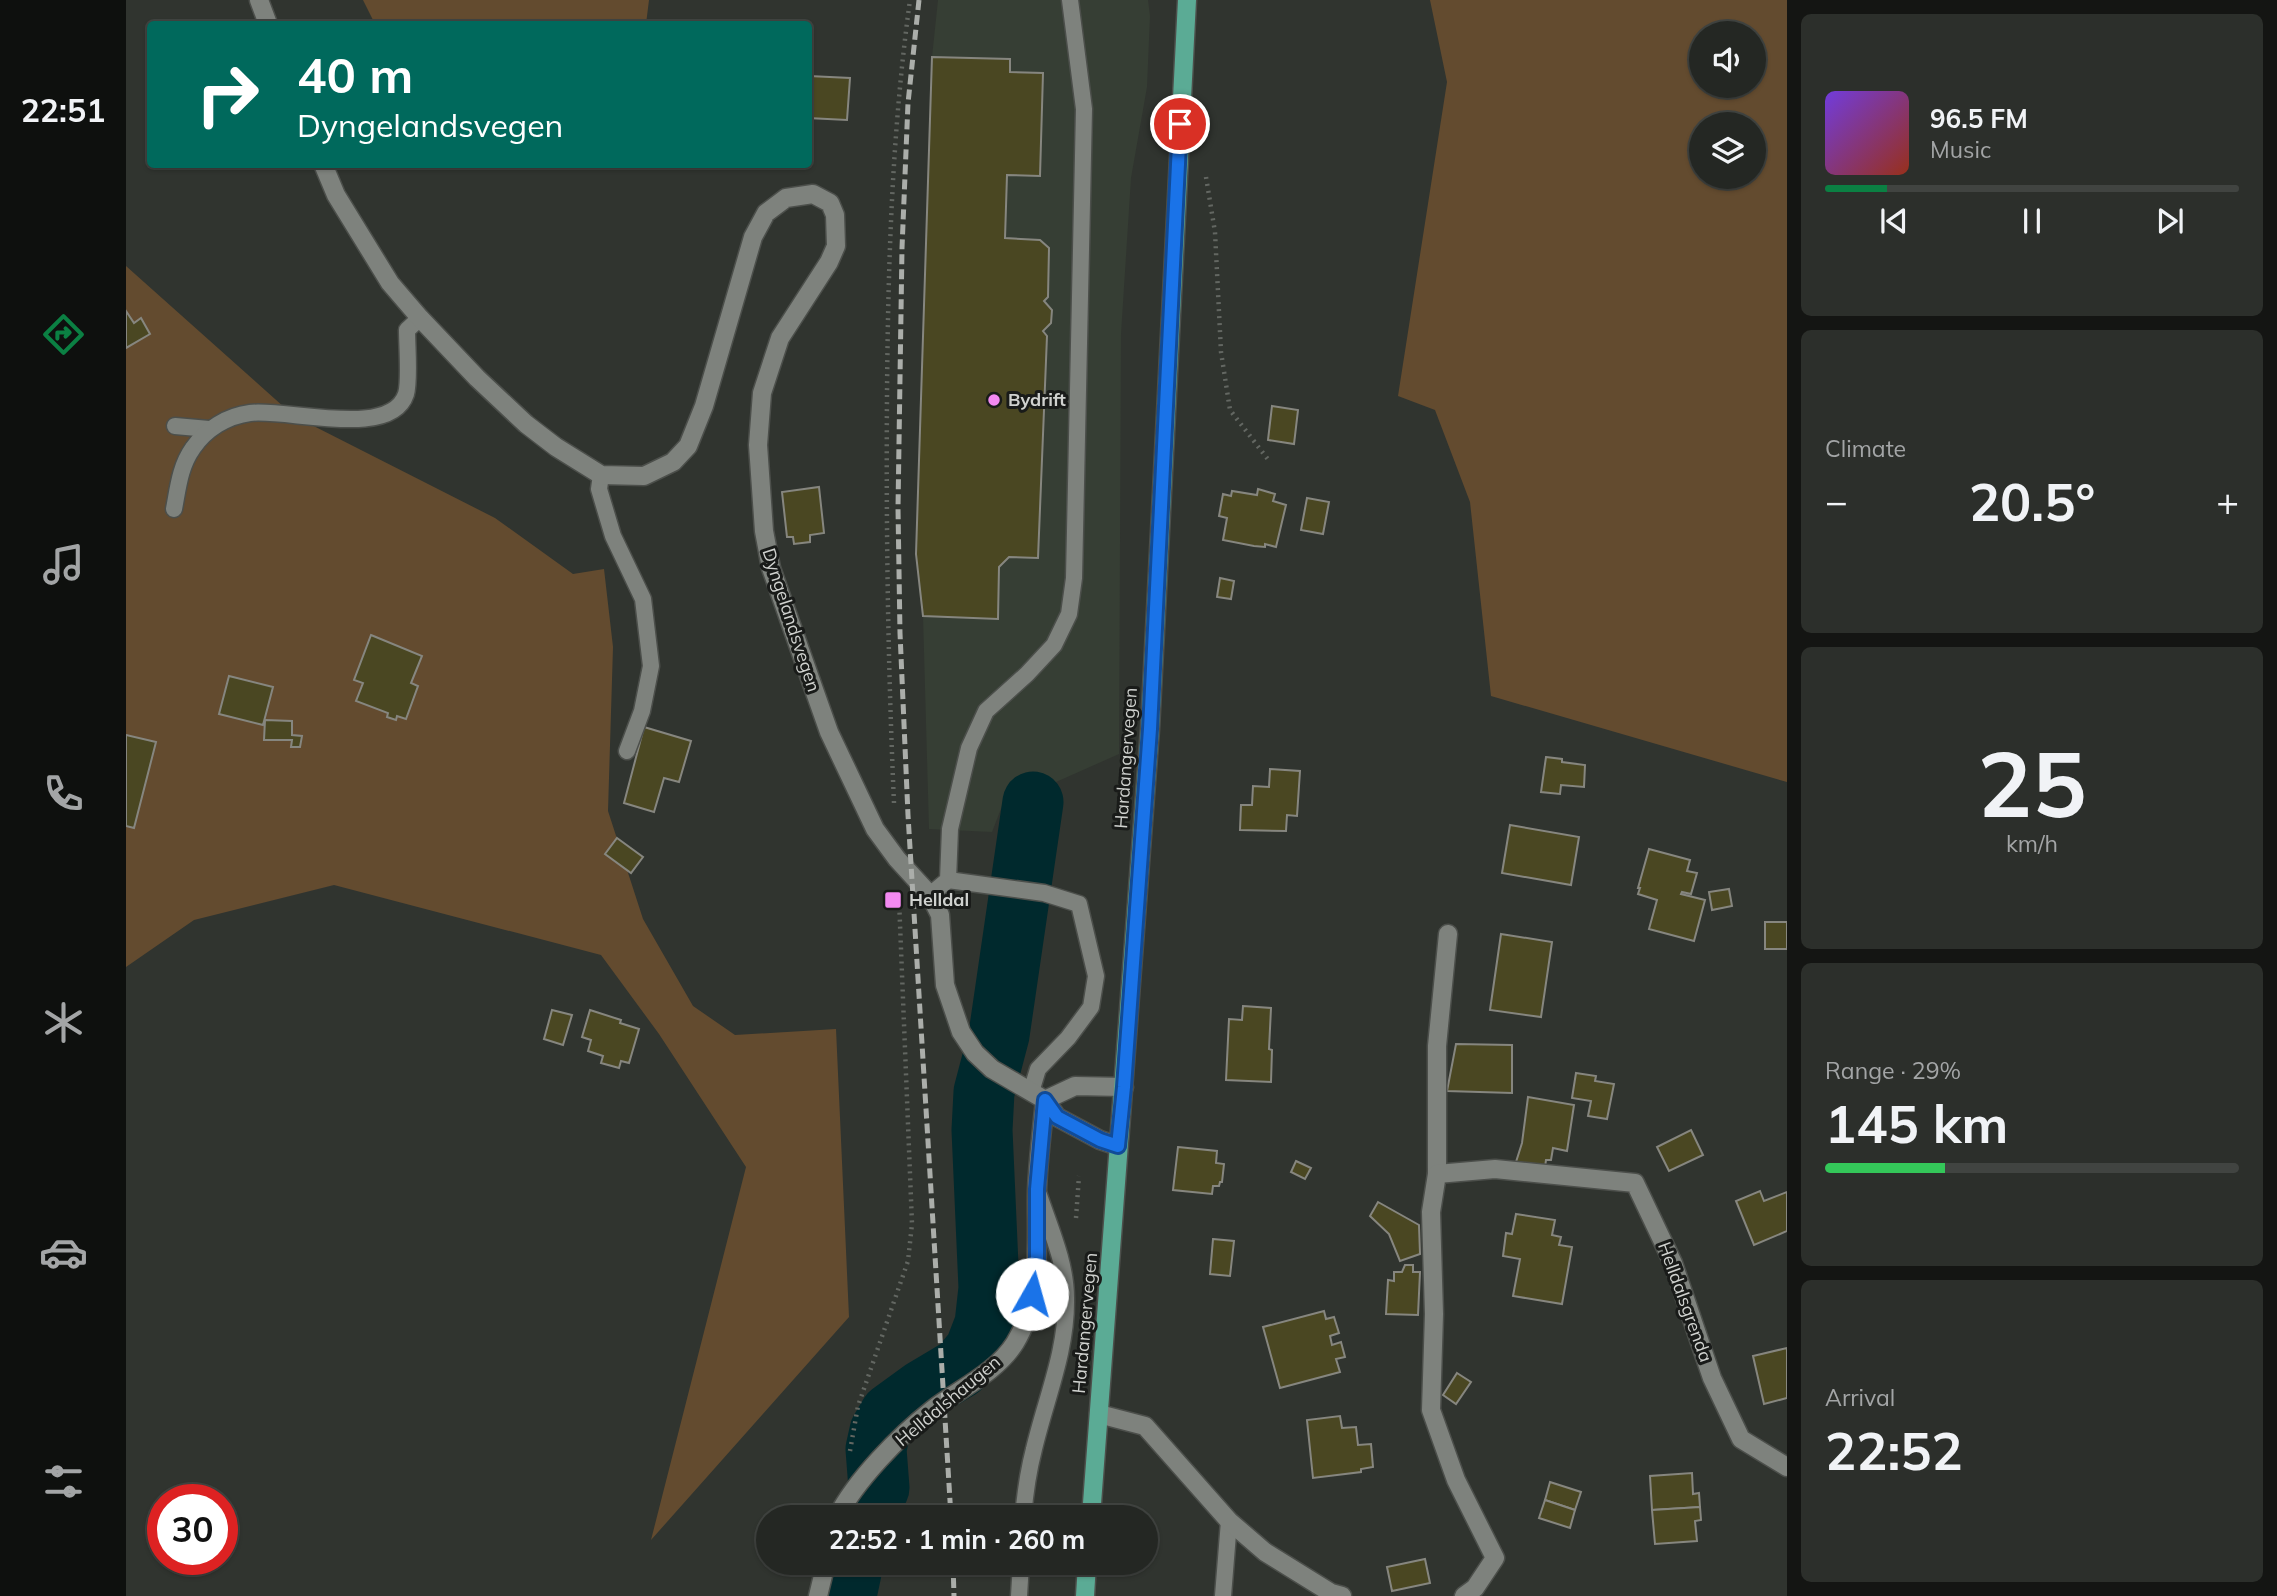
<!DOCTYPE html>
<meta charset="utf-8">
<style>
:root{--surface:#242723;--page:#2c2f2b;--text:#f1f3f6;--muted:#a3a5a6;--line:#414441;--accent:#0b8043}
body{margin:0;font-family:Mulish,sans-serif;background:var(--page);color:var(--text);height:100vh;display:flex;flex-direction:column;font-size:26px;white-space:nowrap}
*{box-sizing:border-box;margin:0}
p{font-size:23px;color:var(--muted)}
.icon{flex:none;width:38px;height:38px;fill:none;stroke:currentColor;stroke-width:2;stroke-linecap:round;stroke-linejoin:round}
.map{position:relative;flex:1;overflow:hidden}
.details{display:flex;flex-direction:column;gap:14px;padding:14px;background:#141513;width:490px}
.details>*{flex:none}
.guide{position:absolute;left:21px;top:21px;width:665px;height:147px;border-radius:7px;box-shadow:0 2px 5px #0004,0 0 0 2px var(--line);background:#00695c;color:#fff;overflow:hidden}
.buttons{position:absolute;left:1563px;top:21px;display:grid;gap:14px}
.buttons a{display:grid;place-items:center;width:77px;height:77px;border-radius:50%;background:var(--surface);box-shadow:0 2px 5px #0004,0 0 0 2px var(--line);font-size:35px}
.speed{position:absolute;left:21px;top:1484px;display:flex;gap:14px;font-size:35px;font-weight:700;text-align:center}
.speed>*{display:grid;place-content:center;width:91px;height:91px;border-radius:50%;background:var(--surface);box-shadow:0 2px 5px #0004,0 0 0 2px var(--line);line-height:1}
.speed .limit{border:10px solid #d22;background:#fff;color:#111}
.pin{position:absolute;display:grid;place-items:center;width:60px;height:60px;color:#fff;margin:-30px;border:4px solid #fff;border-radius:50%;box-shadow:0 2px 7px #0007}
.me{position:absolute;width:77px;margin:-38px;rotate:7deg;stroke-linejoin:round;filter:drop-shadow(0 0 5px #0008)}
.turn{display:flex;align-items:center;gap:24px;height:147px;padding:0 35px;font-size:32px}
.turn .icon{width:91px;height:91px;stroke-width:2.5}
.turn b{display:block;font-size:49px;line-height:60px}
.big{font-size:52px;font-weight:700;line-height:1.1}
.details .widget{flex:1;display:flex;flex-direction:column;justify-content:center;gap:10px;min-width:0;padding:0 24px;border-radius:10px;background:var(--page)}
.details .dial{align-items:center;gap:0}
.dial b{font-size:91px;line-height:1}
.song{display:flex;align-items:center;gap:21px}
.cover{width:84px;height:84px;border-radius:10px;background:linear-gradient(135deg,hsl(260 70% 55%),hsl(10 70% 35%))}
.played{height:7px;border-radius:4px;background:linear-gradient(90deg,var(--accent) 15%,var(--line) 15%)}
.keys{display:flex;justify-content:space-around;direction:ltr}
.heat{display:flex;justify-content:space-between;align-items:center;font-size:38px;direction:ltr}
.charge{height:10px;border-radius:5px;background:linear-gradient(90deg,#34c759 29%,var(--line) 0)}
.trip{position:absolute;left:630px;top:1505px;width:402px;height:70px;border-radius:35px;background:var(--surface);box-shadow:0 2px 5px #0004,0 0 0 2px var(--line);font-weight:700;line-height:70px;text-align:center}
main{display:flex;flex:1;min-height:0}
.tab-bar{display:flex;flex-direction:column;width:126px;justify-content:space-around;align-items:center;background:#0e100e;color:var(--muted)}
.tab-bar .icon{width:49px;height:49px}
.tab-bar .current{color:var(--accent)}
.tab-bar b{font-size:32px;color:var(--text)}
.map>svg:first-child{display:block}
.built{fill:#363e34}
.green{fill:#634b2f;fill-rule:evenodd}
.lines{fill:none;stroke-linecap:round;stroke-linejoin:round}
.river{stroke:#00292d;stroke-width:61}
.building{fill:#4a4722;stroke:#86867f;stroke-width:2}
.service-casing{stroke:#4c4f4b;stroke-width:19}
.minor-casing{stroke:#4c4f4b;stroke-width:21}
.tertiary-casing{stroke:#4c4f4b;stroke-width:21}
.primary-casing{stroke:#4c4f4b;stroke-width:21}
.path{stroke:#636762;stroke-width:4.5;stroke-dasharray:2 5;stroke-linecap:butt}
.service{stroke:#7e827d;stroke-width:16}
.minor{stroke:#7e827d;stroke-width:18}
.tertiary{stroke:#7e827d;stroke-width:18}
.primary{stroke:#5bab95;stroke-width:18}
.rail{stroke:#abaeaa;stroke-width:5;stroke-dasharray:10 5;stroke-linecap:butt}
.route-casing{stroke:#114b97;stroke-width:18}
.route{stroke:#1a73e8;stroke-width:12}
.poi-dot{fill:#f389f1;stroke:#191b19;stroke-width:2.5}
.labels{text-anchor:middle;stroke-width:6;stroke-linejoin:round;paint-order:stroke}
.poi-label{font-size:18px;font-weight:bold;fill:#d0d2cf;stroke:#191b19;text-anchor:start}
.street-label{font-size:18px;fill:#d0d2cf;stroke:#191b19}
</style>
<main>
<nav class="tab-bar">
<b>22:51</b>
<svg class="icon current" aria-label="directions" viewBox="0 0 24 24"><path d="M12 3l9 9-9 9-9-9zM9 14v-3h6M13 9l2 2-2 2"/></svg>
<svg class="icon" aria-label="music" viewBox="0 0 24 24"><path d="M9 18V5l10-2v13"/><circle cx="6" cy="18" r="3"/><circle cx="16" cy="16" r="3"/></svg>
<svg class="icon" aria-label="phone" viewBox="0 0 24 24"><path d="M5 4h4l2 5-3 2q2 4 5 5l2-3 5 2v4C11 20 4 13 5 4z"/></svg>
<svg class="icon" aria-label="climate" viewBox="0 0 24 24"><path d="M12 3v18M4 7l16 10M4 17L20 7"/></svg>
<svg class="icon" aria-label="car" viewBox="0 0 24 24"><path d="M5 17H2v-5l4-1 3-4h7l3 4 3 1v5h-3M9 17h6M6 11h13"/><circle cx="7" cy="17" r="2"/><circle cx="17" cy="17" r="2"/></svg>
<svg class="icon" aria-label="filters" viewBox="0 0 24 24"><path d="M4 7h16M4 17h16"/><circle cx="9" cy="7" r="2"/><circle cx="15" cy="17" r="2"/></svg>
</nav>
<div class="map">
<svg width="1661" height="1596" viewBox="0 0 1661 1596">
<rect width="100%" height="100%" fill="#30342f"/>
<path class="built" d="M812 0H1022L1024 16 1021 87 1005 178 995 334 993 754 876 806 866 832 803 829 797 616 790 554 806 57Z"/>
<g class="green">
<path d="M237 0H523L520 24H249Z"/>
<path d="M1304 0H1661V782L1365 696 1344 502 1309 410 1272 396 1321 82ZM1575 33H1628V86H1575ZM1628 124V177H1575V124Z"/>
<path d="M0 266 168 416 369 518 447 574 478 569 487 647 482 811 517 919 567 1006 609 1035 710 1029 723 1317 525 1540 620 1167 533 1034 475 955 208 885 68 920 0 967Z"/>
</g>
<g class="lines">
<g class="river">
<path d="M739 1517 753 1488 750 1449 754 1431 764 1414 797 1390 834 1368 849 1350 859 1324 863 1288 856 1130 858 1092 873 1035 907 802"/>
<path d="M720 1596 727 1563"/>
</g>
</g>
<g class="building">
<path d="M806 57 884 59V72L917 73 914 176 881 175 879 238 914 240 923 248 922 297 918 301 926 310 925 323 917 331 921 336 912 558 883 557 873 567 872 619 797 616 790 554Z"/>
<path d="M683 76 724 78 721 120 682 118Z"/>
<path d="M0 311 8 323 15 318 24 334 0 348Z"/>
<path d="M1146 406 1172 410 1168 444 1142 440Z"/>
<path d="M693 487 698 533 684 535V542L668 544 667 537H661L656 492Z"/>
<path d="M1132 489 1149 494 1147 501 1160 505 1150 547 1139 544V547L1128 546 1097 540 1101 518 1093 516 1097 494 1105 496 1106 491 1131 495Z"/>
<path d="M1181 498 1203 502 1197 534 1175 530Z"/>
<path d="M1094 578 1108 581 1105 599 1091 597Z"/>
<path d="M245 635 296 656 285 683 292 686 280 719 271 716 270 720 261 717 262 713 230 701 237 683 228 680Z"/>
<path d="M103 676 147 687 137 725 93 714Z"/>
<path d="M139 720 166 721V735L176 736 174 747H165L166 740H138Z"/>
<path d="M518 727 565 741 553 782 538 778 528 812 498 803Z"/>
<path d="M0 735 30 742 8 828 0 826Z"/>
<path d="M1420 757 1436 759V762L1459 765 1458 787 1435 785 1434 794 1415 792Z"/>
<path d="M1144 769 1174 771 1171 816 1161 815 1160 831 1114 830 1115 805H1126L1127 786 1143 787Z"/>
<path d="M1384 825 1453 837 1445 885 1376 873Z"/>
<path d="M491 838 517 857 505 873 479 854Z"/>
<path d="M1523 849 1564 860 1561 871 1571 873 1565 894 1556 892 1555 894 1579 900 1568 941 1523 929 1531 900 1512 894 1514 888H1512Z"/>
<path d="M1603 889 1606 906 1586 910 1583 892Z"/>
<rect x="1639" y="922" width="22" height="27"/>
<path d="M1375 934 1426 942 1415 1017 1364 1010Z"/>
<path d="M1117 1006 1145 1008 1143 1049 1146 1050 1145 1082 1100 1080 1103 1019 1116 1020Z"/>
<path d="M426 1010 446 1015 437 1045 418 1039Z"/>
<path d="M464 1010 495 1020 494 1023 513 1029 503 1063 495 1061 493 1068 475 1063 477 1056 462 1051 465 1040 456 1037Z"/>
<path d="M1330 1044 1386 1045V1093L1321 1091Z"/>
<path d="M1450 1073 1470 1076 1469 1081 1488 1084 1481 1119 1462 1116 1465 1101 1446 1098Z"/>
<path d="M1402 1097 1448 1105 1441 1151 1427 1148 1425 1160H1420L1419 1167 1390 1162 1396 1143Z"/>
<path d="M1565 1130 1577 1155 1543 1171 1531 1147Z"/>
<path d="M1052 1147 1091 1151 1090 1163 1098 1164 1096 1182H1094L1093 1186H1087L1086 1194 1047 1190Z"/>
<path d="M1170 1161 1185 1168 1179 1179 1165 1172Z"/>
<path d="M1634 1191 1638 1201 1661 1192V1231L1628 1245 1610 1201Z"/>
<path d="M1252 1202 1293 1225 1294 1254 1274 1261 1263 1234 1244 1216Z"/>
<path d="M1390 1214 1429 1220 1426 1235 1435 1237 1433 1245 1446 1247 1436 1304 1387 1296 1394 1259 1377 1256 1380 1233 1386 1234Z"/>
<path d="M1087 1239 1108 1241 1104 1276 1084 1274Z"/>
<path d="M1279 1265H1287V1272H1294L1292 1315 1260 1314 1262 1280 1268 1281V1272H1276Z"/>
<path d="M1198 1311 1200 1319 1208 1317 1213 1333 1204 1336 1206 1345 1215 1342 1219 1357 1210 1359 1214 1372 1154 1388 1137 1327Z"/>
<path d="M1661 1348V1398L1638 1404 1627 1356Z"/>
<path d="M1331 1373 1345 1382 1330 1404 1317 1395Z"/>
<path d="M1214 1416 1216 1428 1230 1427 1232 1445 1245 1444 1247 1467 1235 1469V1472L1187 1478 1181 1420Z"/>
<path d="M1566 1473 1567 1494 1573 1493 1574 1507 1526 1510 1524 1476Z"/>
<path d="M1424 1482 1455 1492 1449 1510 1419 1500Z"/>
<path d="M1419 1500 1449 1510 1444 1528 1413 1518Z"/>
<path d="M1574 1507 1575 1520 1569 1521 1571 1541 1529 1544 1526 1510Z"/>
<path d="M1299 1559 1304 1583 1266 1591 1261 1567Z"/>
</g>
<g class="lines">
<g class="service-casing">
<g id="service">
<path d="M49 426 83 429"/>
<path d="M475 475 473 489 487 536 517 599 525 666 516 711 501 751"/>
<path d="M48 509C52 488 54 466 67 448 80 429 101 416 124 413 161 408 265 440 280 394 284 381 281 346 281 330L294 318"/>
<path d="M822 880 918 893 953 904 970 976 965 1007 942 1038 912 1069 905 1092"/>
<path d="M804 895 822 880 824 829 843 748 860 711 901 674 928 645 943 614 948 578 958 109 944 0"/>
<path d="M897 1517C899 1494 902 1472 908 1449 920 1398 941 1351 940 1298 940 1263 924 1228 913 1195"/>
<path d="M893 1596 895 1563"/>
<path d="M1097 1596 1103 1521"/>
</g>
</g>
<g class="minor-casing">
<g id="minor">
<path d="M1311 1174V1046L1322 934"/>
<path d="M973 1414 1019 1426 1103 1521 1139 1552 1205 1593 1216 1596"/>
<path d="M711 1517C730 1480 773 1436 806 1410 833 1389 870 1373 889 1343 917 1297 910 1242 911 1191 912 1161 916 1131 919 1100"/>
<path d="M692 1596 700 1563"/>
<path d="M1338 1596 1349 1588 1369 1558 1330 1480 1305 1410 1308 1314 1305 1212 1311 1174 1369 1169 1509 1183 1547 1263 1586 1378 1615 1439 1661 1467"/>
</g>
</g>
<g class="tertiary-casing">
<g id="tertiary">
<path d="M133 0 142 24"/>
<path d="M197 164 210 195 264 283 294 318 351 378 400 424 430 447 475 475 518 476 547 462 562 446 578 406 627 237 640 213 660 198 687 194 704 203 709 215 710 246 703 262 654 338 636 393 632 445 638 531 645 568 703 732 749 829 771 859 804 895 814 915 819 985 835 1032 849 1053 866 1069 919 1100 931 1117 974 1140 992 1146"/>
<path d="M919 1100 949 1086 998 1087"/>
</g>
</g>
<g class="primary-casing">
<g id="primary">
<path d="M965 1517 1024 729 1061 0"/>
<path d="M959 1596 961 1563"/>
</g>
</g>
<g class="path">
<path d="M1080 177 1089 232 1095 352 1104 410 1144 462"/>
<path d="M768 803C762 667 760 532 761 396 762 264 766 131 784 0"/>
<path d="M950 1218 953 1176"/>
<path d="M724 1451 732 1406 782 1261 786 1224 773 899"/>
</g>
<use href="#service" class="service"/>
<use href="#minor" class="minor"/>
<use href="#tertiary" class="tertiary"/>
<use href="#primary" class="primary"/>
<g class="rail">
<path d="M793 0 782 103 776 248 772 508 774 633 782 815 825 1517"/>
<path d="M827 1563 828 1596"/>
</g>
</g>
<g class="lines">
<g class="route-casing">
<path id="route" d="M906 1294 911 1274V1189L919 1100 931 1117 974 1140 992 1146 998 1087 1024 729 1054 124"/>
</g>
<use href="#route" class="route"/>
</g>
<g class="poi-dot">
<circle cx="868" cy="400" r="7"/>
<rect x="758" y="891" width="18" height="18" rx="3.5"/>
</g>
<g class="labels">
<g class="poi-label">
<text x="882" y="406">Bydrift</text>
<text x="783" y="906">Helldal</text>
</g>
<g class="street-label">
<text transform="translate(665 620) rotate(72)" y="6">Dyngelandsvegen</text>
<text transform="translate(1000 758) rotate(-86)" y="6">Hardangervegen</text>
<text transform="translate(1559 1302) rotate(70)" y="6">Helldalsgrenda</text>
<text transform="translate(959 1323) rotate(-85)" y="6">Hardangervegen</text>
<text transform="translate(822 1401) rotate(-40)" y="6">Helldalshaugen</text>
</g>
</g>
</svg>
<div class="buttons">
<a><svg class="icon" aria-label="sound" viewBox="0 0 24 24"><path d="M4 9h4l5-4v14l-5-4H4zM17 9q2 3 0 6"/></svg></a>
<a><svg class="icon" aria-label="layers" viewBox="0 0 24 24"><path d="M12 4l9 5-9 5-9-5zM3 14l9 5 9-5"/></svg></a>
</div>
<div class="speed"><div class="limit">30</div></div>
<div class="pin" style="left:1054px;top:124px;background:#d93025"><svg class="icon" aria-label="arrive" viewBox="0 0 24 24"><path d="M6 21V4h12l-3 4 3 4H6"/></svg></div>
<svg class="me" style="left:906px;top:1294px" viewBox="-20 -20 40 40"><circle r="19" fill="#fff"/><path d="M0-13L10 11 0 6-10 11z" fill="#1a73e8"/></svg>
<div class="trip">22:52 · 1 min · 260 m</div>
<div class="guide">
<div class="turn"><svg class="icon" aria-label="right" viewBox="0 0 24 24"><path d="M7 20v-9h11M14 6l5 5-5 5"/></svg><div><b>40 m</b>Dyngelandsvegen</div></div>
</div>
</div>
<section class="details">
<div class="widget">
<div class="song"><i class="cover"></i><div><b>96.5 FM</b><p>Music</p></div></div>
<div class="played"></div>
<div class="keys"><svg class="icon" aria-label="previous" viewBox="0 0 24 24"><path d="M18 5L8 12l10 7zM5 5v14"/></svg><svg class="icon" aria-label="pause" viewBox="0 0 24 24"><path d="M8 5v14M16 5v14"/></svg><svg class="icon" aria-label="next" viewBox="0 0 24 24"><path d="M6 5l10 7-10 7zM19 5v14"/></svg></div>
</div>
<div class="widget"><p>Climate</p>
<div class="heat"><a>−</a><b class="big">20.5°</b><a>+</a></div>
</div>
<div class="widget dial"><b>25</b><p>km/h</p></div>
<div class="widget"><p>Range · 29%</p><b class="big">145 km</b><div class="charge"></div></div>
<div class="widget"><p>Arrival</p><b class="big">22:52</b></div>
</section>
</main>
